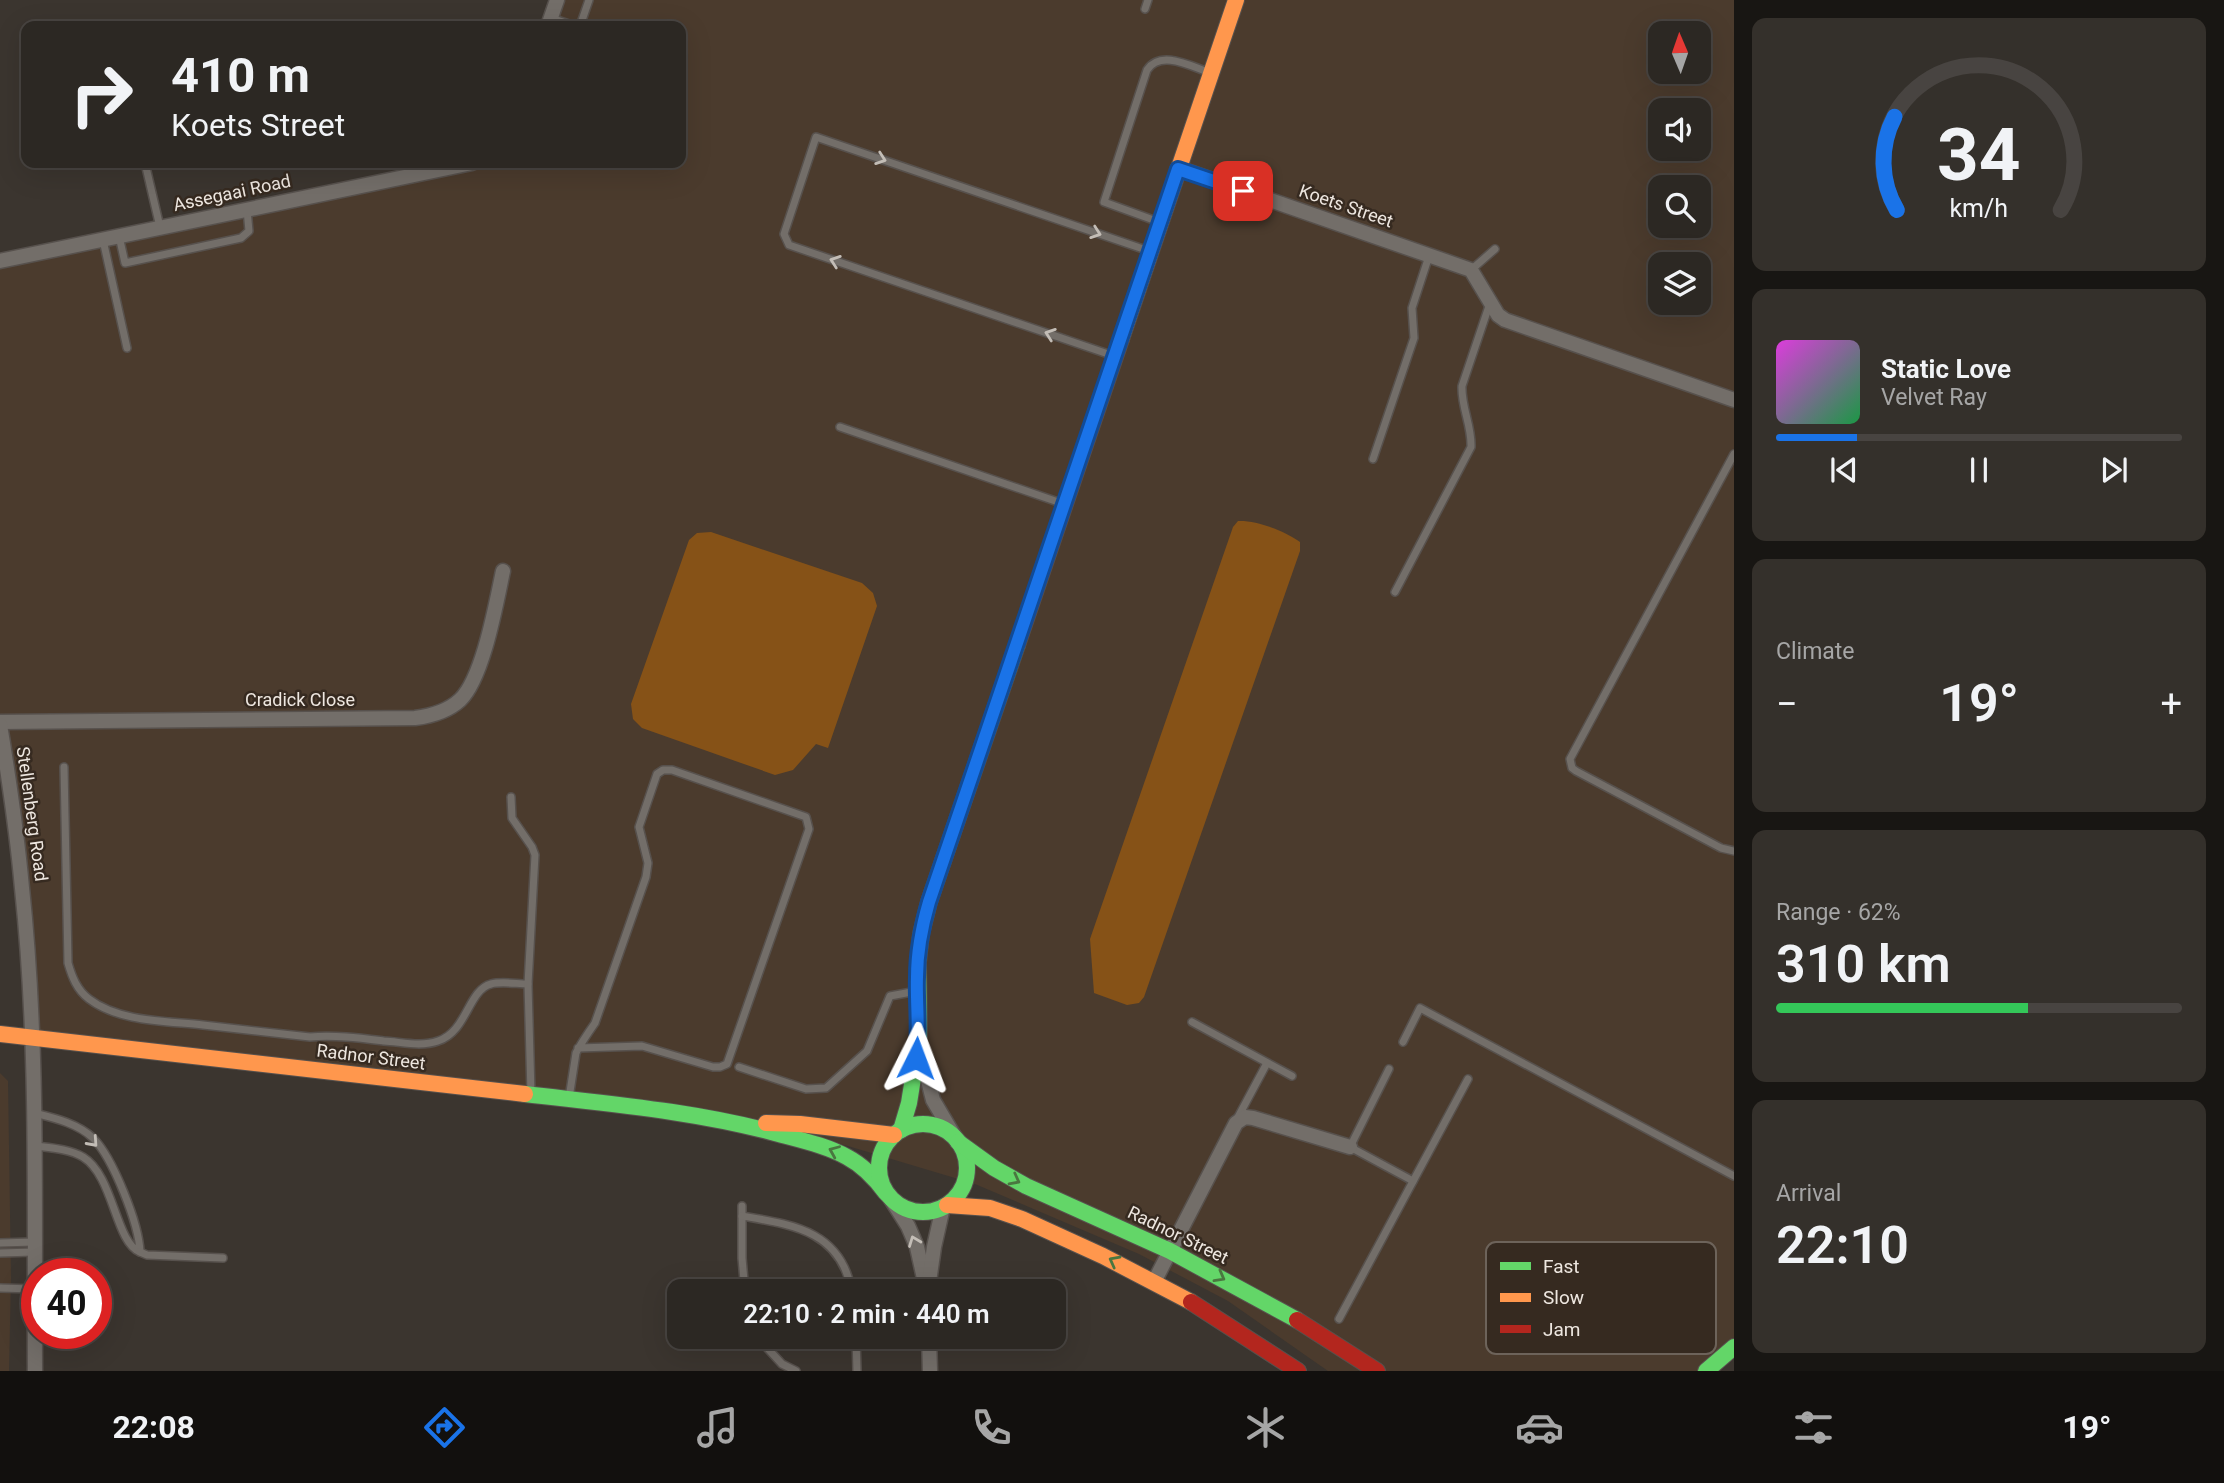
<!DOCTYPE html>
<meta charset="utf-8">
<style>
:root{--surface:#2c2823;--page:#34302b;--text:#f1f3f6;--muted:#a6a6a6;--line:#484441;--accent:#1a73e8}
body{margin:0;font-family:Roboto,sans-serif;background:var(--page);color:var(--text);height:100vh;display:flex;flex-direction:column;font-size:26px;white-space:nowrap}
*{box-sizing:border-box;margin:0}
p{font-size:23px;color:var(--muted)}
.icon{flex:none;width:38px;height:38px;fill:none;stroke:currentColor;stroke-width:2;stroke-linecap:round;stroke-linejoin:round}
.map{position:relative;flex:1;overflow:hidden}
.details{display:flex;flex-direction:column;gap:18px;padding:18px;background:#181613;width:490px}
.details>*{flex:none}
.banner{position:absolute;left:21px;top:21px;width:665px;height:147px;border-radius:14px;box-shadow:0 7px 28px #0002,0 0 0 2px var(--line);background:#2c2823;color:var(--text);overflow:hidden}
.needle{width:46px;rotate:358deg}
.buttons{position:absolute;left:1648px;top:21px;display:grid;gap:14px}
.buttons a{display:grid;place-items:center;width:63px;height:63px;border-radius:14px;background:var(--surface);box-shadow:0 7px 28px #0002,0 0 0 2px var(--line);font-size:35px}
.speed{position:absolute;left:21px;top:1258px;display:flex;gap:14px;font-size:35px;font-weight:700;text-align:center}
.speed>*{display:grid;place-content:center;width:91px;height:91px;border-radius:50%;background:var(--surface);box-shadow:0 7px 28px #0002,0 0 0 2px var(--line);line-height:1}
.speed .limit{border:10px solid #d22;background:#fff;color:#111}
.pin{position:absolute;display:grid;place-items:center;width:60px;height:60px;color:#fff;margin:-30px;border-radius:14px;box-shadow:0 4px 10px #0006}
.me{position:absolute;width:77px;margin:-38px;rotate:3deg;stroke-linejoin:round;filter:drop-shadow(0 0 5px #0008)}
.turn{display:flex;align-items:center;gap:24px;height:147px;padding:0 35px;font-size:32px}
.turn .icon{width:91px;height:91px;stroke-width:2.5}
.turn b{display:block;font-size:49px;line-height:60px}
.big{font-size:52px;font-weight:600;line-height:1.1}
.details .card{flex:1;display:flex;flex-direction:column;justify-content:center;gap:10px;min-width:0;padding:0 24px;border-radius:14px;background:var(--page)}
.details .dial{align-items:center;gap:0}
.dial svg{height:182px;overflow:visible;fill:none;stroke:var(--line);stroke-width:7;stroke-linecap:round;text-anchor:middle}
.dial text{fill:var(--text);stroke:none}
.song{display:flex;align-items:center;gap:21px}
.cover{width:84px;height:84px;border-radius:10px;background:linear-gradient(135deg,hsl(300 70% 55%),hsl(140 70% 35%))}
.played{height:7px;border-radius:4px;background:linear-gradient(90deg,var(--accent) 20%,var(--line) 20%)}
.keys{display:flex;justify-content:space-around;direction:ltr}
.heat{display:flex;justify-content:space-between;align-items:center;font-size:38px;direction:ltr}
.charge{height:10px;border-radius:5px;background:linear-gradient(90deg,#34c759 62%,var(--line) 0)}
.trip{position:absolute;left:667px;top:1279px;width:399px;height:70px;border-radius:14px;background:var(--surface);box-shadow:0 7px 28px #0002,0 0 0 2px var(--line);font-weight:600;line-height:70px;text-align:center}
.menu{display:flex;height:112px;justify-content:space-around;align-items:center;background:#12100e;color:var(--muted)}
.menu .icon{width:49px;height:49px}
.menu .current{color:var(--accent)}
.menu b{font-size:32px;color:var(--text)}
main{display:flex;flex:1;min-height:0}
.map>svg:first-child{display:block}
.built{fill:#4b3b2d;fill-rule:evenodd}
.water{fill:#865217}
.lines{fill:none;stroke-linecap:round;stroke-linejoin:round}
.lane-casing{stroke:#57514d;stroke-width:10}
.street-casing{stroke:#57514d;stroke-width:17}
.fast-casing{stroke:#57514d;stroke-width:18}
.slow-casing{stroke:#57514d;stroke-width:18}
.jam-casing{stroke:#57514d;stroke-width:18}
.lane{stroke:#736e69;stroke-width:7}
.street{stroke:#736e69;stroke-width:14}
.fast{stroke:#63d668;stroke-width:16}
.slow{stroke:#ff974d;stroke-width:16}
.jam{stroke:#b3261e;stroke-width:16}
.oneway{stroke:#c3bdb6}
.oneway2{stroke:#4a7740}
.route-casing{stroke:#114b97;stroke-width:18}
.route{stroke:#1a73e8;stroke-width:12}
.labels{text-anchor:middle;stroke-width:5;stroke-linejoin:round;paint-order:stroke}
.street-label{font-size:18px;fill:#eee7e0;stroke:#362a20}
.key{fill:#362a20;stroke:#6d635a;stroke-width:2}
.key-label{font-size:19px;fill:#eee7e0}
</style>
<main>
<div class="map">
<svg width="1734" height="1371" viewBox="0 0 1734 1371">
<rect width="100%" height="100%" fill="#3b352f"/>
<g class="built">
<path d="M558 0H1734V1345L1705 1371H1328L1228 1301 1139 1254 975 1184 848 1146 737 1121 33 1038 0 719V263L476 163H681V26H549ZM1661 33H1699V72H1661ZM1661 110H1699V149H1661ZM1661 187H1699V226H1661ZM1661 264H1699V303H1661Z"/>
<path d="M0 1073 8 1081 11 1278 9 1371H0Z"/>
</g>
<g class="water">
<path d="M1238 521C1256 520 1285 531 1300 542V551L1144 997 1139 1003 1127 1005 1094 993 1090 939 1233 527Z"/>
<path d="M711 532 862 583 873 593 877 606 828 748 816 744 793 770 775 775 642 728 633 719 631 704 689 540 697 533Z"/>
</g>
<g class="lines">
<g class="lane-casing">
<g id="lane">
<path d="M1145 9 1148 0"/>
<path d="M551 18 575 26"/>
<path d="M580 26 589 0"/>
<path d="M145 163 160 227"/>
<path d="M1159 222 1104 202 1147 70C1161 49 1192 67 1211 73"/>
<path d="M119 236 125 263 241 238 249 231 247 210"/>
<path d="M103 240 127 348"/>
<path d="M1471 270 1495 249"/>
<path d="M1114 356 789 245 784 234 816 137 1149 251"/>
<path d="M840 427 1064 504"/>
<path d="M1734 454 1570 759 1572 768 1576 771 1721 848 1734 851"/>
<path d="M1373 459 1414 338 1412 308 1429 256"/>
<path d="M1395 592 1471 447C1472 426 1461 407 1462 386L1490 303"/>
<path d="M64 767 68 963C72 977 77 990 89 999 119 1022 167 1021 203 1025 238 1029 274 1033 310 1037 335 1035 359 1038 384 1041 402 1042 421 1047 438 1041 467 1032 468 990 491 984 502 981 517 984 528 984"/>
<path d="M511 797 512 818 532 847 535 855 528 984 531 1094"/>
<path d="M1192 1022 1292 1076"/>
<path d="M1403 1042 1420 1008 1734 1176"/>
<path d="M739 1067 806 1089 826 1088 867 1051 890 996 917 991"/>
<path d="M1389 1069 1350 1147 1413 1181"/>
<path d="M569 1098 576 1053C581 1043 588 1033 595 1023L646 877 648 863 639 827 657 774 663 770H672L806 817 809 829 727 1064 720 1067H713L642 1046 578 1048"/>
<path d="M34 1113C54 1118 77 1123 93 1138 113 1158 139 1224 140 1252 115 1242 114 1176 83 1157 69 1149 51 1148 35 1146"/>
<path d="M1237 1119 1267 1063"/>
<path d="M742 1206V1258L745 1292"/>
<path d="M742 1216C794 1225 841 1231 852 1292"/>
<path d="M0 1243 34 1242"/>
<path d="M140 1252 147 1255 223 1258"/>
<path d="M0 1253 34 1252"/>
<path d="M0 1288 34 1289"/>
<path d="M1339 1319 1468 1079"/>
<path d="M757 1337 782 1364 796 1371"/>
<path d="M856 1337 857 1371"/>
</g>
</g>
<g class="street-casing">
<g id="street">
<path d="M548 26 557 0"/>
<path d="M1178 168 1471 270 1498 315 1505 320 1734 400"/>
<path d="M0 261 472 163"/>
<path d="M0 722 415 718C431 716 447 712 460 700 483 678 496 604 503 571"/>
<path d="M0 725C9 779 17 833 22 888 39 1048 34 1211 35 1371"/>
<path d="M921 1053 933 1100 956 1139"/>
<path d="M889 1196 908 1226 917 1247 927 1292"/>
<path d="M929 1282 934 1247 943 1207"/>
<path d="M1154 1282 1236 1123 1245 1117 1253 1118 1350 1147"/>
<path d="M929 1337 930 1371"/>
</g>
</g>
<g class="fast-casing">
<g id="fast">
<path d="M525 1094C609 1104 694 1111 775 1133 800 1140 825 1145 847 1157 864 1166 875 1178 886 1193"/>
<circle cx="923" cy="1168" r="44"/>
<path d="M901 1130 909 1103 919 1041 918 962 921 934 929 902 1017 645"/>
<path d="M958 1142 994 1168 1026 1186 1170 1251 1297 1320"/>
<path d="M1706 1371 1734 1347"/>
</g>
</g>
<g class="slow-casing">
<g id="slow">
<path d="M1121 339 1236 0"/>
<path d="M0 1034 525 1094"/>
<path d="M766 1123 800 1124 894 1135"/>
<path d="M947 1205 990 1208 1022 1219 1103 1256 1191 1302"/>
</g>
</g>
<g class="jam-casing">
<g id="jam">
<path d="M1017 645 1121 339"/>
<path d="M1191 1302 1298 1371"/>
<path d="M1297 1320 1377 1371"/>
</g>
</g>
<use href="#lane" class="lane"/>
<use href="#street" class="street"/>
<use href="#fast" class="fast"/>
<use href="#slow" class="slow"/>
<use href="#jam" class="jam"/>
</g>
<defs><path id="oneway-chevron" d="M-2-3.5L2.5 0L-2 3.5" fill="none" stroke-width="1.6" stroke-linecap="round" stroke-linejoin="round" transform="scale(1.75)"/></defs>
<g class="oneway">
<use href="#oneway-chevron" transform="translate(881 159) rotate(19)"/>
<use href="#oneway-chevron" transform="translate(1096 233) rotate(19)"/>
<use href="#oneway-chevron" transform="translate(835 261) rotate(-161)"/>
<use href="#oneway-chevron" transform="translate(1050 334) rotate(-161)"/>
<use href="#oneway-chevron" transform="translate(93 1142) rotate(48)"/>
<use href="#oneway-chevron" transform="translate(914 1241) rotate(-111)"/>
</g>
<g class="oneway2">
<use href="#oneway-chevron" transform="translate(834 1151) rotate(-157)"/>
<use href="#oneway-chevron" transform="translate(1015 1180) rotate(28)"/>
<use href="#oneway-chevron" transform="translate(1114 1261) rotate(-152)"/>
<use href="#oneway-chevron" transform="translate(1220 1277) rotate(29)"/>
</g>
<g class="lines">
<g class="route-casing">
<path id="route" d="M916 1058C920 1031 916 1004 917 977 917 951 922 926 929 902L1178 169 1243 191"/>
</g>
<use href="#route" class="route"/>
</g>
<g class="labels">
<g class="street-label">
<text transform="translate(232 193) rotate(-12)" y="6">Assegaai Road</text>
<text transform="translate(1346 206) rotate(19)" y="6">Koets Street</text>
<text x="300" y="706">Cradick Close</text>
<text transform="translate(32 814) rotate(82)" y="6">Stellenberg Road</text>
<text transform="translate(371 1057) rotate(7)" y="6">Radnor Street</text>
<text transform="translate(1178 1235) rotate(26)" y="6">Radnor Street</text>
</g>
</g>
<rect x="1486" y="1242" width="230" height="112" rx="10" class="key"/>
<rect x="1500" y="1262" width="31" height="8" fill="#63d668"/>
<rect x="1500" y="1293" width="31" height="9" fill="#ff974d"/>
<rect x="1500" y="1325" width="31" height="8" fill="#b3261e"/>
<g class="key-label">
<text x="1543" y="1273">Fast</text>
<text x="1543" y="1304">Slow</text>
<text x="1543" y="1336">Jam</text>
</g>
</svg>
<div class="buttons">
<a><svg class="needle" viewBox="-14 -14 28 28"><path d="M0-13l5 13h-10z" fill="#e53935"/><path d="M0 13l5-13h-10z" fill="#a6a6a6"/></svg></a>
<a><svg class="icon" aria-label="sound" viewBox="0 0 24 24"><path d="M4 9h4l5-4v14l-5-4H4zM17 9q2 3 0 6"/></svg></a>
<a><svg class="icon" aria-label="search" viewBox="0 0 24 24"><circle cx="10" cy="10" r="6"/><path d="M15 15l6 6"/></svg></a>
<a><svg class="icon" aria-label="layers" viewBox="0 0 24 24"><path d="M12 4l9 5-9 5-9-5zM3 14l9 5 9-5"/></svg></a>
</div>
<div class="speed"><div class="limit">40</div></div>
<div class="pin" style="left:1243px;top:191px;background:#d93025"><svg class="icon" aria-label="arrive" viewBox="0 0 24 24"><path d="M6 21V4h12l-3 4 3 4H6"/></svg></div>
<svg class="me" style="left:916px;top:1058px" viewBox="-20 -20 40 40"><path d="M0-17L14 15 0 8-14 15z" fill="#1a73e8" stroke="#fff" stroke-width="4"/></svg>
<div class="trip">22:10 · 2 min · 440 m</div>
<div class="banner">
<div class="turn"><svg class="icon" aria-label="right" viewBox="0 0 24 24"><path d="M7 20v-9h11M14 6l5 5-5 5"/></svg><div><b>410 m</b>Koets Street</div></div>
</div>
</div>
<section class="details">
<div class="card dial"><svg viewBox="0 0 100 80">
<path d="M14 69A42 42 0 1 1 86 69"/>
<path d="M14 69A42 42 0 0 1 13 28" stroke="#1a73e8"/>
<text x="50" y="56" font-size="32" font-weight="700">34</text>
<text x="50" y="72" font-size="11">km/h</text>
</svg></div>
<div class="card">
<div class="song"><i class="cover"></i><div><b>Static Love</b><p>Velvet Ray</p></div></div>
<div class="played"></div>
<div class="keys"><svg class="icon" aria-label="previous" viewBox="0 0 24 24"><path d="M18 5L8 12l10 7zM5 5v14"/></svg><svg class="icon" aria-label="pause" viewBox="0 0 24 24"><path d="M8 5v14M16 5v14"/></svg><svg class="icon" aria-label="next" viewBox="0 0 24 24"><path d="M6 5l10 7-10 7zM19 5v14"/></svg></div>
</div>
<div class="card"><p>Climate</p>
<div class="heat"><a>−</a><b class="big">19°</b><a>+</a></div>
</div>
<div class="card"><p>Range · 62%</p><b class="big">310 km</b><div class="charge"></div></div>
<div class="card"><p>Arrival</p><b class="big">22:10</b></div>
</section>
</main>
<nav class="menu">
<b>22:08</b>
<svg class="icon current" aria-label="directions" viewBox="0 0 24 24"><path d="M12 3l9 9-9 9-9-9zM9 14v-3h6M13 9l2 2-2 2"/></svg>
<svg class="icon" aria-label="music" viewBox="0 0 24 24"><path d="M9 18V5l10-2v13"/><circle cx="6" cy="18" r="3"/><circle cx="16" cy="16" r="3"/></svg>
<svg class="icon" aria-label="phone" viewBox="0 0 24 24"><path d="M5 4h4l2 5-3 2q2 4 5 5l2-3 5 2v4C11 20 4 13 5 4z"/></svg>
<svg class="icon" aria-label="climate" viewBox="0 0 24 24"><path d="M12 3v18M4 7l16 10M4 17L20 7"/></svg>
<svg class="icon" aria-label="car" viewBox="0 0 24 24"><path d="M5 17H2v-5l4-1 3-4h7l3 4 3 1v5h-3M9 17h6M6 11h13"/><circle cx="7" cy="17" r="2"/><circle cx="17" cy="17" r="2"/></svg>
<svg class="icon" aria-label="filters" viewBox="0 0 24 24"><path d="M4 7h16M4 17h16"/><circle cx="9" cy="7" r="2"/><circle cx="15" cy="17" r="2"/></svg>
<b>19°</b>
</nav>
